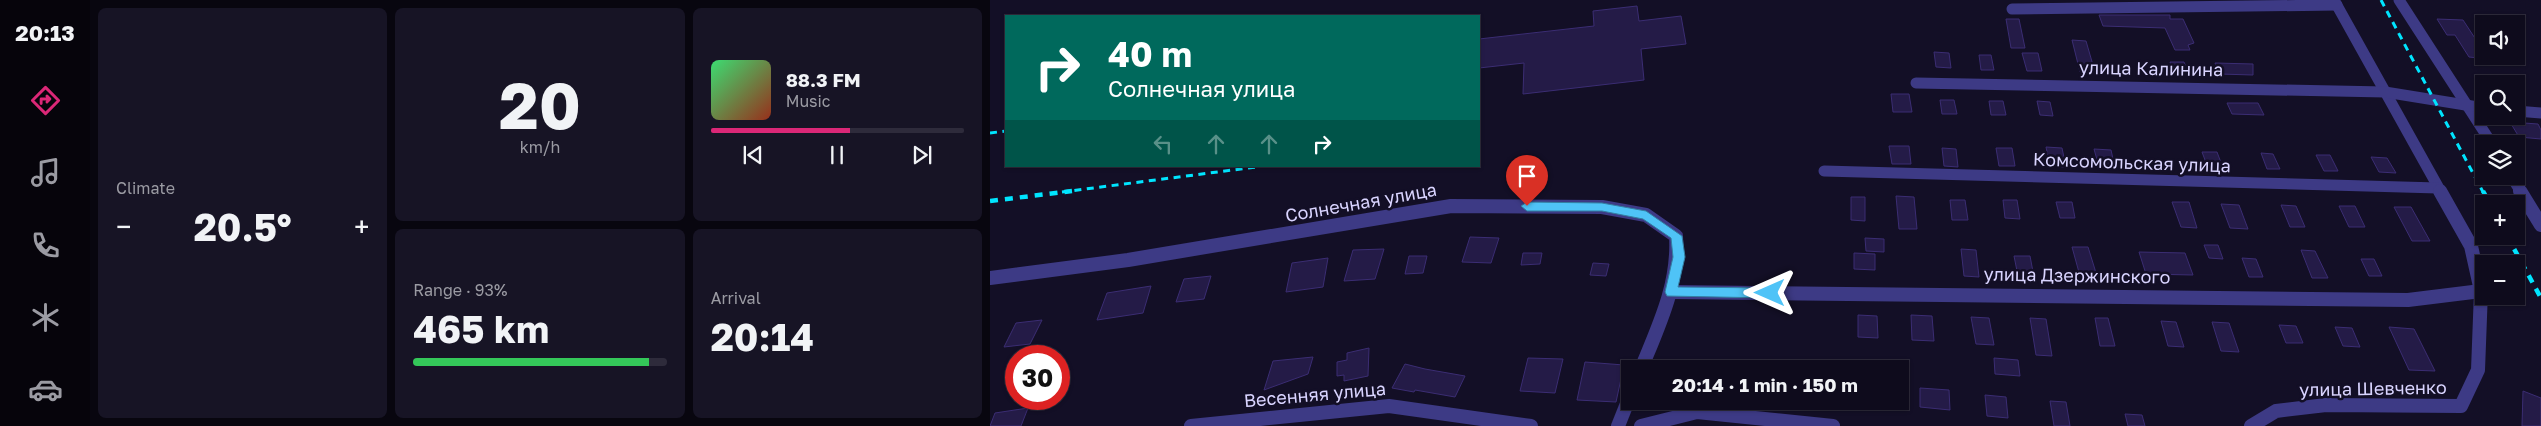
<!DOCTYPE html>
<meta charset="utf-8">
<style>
:root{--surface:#0e0b1c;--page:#171425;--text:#f1f3f6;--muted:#9b9ba3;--line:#2e2b3b;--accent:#db2777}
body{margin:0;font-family:"Golos Text",sans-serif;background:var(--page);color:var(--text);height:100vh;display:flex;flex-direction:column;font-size:19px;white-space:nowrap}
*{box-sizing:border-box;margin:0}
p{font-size:16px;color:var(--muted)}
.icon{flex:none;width:28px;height:28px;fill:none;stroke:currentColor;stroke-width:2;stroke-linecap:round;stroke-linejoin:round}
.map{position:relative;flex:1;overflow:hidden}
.side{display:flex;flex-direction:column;gap:8px;padding:8px;background:#08060f;width:900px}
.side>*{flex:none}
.top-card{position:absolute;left:15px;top:15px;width:475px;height:152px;border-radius:0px;box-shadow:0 1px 4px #0004,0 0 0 1px var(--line);background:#00695c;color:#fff;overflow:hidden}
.fabs{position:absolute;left:1485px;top:15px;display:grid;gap:10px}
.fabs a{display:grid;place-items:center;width:50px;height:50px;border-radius:0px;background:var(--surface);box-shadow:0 1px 4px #0004,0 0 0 1px var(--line);font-size:25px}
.speed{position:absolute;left:15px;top:345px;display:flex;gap:10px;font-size:25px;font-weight:700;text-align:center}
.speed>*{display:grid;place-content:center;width:65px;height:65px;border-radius:50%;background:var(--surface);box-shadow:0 1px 4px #0004,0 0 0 1px var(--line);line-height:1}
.speed .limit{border:8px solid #d22;background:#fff;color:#111}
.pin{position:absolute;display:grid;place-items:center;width:42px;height:42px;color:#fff;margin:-51px -21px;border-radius:50% 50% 50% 0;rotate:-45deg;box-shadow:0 0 5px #0007}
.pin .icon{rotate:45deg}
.me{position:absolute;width:55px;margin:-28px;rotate:270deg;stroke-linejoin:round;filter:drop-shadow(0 0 4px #0008)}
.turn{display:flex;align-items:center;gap:18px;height:105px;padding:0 20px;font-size:22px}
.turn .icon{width:65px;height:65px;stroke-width:2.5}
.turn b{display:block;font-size:35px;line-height:42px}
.lanes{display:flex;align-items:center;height:48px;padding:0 20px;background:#0003;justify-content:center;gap:25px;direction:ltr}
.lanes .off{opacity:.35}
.big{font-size:38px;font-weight:700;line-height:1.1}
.side .widget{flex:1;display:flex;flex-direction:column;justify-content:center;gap:8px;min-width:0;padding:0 18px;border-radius:8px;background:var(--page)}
.side .dial{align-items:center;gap:0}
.dial b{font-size:65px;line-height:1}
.song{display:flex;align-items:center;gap:15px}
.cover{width:60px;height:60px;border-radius:8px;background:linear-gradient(135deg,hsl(140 70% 55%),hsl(10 70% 35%))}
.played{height:5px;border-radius:2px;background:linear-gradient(90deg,var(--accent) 55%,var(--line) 55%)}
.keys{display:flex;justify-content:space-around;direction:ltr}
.heat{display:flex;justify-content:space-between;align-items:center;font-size:28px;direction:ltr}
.charge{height:8px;border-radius:4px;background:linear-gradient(90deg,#34c759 93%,var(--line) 0)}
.side .tiles{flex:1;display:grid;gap:8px;grid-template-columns:repeat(3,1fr)}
.widget:first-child{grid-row:span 2}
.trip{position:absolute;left:631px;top:360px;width:288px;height:50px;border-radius:0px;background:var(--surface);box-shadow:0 1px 4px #0004,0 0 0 1px var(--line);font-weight:700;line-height:50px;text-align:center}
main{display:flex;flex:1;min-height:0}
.tab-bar{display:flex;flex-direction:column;width:90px;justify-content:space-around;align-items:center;background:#06040b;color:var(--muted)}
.tab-bar .icon{width:35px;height:35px}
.tab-bar .selected{color:var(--accent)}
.tab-bar b{font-size:22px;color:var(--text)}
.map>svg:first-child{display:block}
.building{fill:#241b47;stroke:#3b2d73}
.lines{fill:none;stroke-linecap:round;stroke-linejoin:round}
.minor-far1{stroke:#3d3a85;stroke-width:11}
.minor{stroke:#3d3a85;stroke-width:14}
.rail-far1{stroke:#00e5ff;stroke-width:3;stroke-dasharray:7 5.5;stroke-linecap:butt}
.rail{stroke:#00e5ff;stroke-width:4.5;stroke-dasharray:8 7;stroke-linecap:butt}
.route{fill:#4fc3f7;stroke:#337fa1}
.labels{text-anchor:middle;stroke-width:5;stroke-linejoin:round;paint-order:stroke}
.street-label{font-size:18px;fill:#d9d4ff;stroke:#130f26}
</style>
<main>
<nav class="tab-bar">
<b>20:13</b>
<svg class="icon selected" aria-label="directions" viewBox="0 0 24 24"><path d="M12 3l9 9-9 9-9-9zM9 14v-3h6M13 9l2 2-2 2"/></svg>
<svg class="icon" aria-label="music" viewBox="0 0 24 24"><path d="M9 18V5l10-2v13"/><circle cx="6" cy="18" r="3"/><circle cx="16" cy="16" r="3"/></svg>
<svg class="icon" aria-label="phone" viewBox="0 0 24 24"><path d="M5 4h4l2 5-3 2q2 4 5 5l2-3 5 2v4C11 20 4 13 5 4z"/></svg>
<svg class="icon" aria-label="climate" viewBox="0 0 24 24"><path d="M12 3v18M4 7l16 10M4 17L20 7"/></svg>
<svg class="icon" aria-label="car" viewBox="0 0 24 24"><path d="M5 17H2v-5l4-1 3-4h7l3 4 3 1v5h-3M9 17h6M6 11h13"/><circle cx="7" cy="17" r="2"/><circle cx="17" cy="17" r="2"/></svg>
</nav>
<section class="side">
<div class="tiles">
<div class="widget"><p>Climate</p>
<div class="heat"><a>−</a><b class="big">20.5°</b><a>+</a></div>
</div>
<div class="widget dial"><b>20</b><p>km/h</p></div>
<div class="widget">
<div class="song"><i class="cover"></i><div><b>88.3 FM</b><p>Music</p></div></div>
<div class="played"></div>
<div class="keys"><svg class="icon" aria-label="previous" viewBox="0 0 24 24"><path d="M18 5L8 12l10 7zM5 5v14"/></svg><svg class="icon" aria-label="pause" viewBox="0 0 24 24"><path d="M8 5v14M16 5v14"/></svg><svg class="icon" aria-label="next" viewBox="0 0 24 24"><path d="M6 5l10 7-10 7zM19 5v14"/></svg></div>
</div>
<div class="widget"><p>Range · 93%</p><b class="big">465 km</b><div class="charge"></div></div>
<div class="widget"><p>Arrival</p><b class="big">20:14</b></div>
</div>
</section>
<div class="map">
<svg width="1551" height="426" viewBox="0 0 1551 426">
<rect width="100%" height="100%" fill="#130f26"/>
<g class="building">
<path d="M647 6 649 21 691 16 696 44 651 49 654 80 533 94 534 63 489 68V39L604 26 603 11Z"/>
<path d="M1109 15H1180V19H1193L1204 43 1198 45 1200 50H1185L1175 28 1113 26Z"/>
<path d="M1016 19H1029L1035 48H1021Z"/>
<path d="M1447 19 1473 20 1494 52V56L1498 59 1479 57 1465 35H1457Z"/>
<path d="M1082 40 1096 41 1105 72H1090Z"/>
<path d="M944 52 959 53 961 68 946 67Z"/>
<path d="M1032 53H1048L1052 71H1037Z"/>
<path d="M989 55H1001L1004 70H991Z"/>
<path d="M1180 62H1194L1199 74 1184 73Z"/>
<path d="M1225 63 1263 64V75L1229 74Z"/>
<path d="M901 94H919L922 112H903Z"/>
<path d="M950 100H964L967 114H952Z"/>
<path d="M999 101H1013L1016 115H1001Z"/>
<path d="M1047 101 1060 102 1063 116 1050 115Z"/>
<path d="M1237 103H1268L1274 115 1242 114Z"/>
<path d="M1520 122 1548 124 1551 130V139L1529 137Z"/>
<path d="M899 146H919L921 164H902Z"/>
<path d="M1056 147 1072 148 1076 167 1060 166Z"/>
<path d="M952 148 966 149 968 167 954 166Z"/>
<path d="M1006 148H1022L1025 166H1009Z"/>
<path d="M1104 149 1121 150 1125 168 1109 167Z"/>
<path d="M1212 152H1227L1233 168H1218Z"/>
<path d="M1271 153 1283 154 1290 169H1277Z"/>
<path d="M1326 155H1340L1348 171H1334Z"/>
<path d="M1381 157 1397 158 1406 173 1389 172Z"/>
<path d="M906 196 924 197 927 229H909Z"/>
<path d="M861 197H875V221L861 220Z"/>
<path d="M960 200H975L978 220H962Z"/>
<path d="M1013 200H1027L1030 219 1015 218Z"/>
<path d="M1066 202H1082L1085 218H1070Z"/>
<path d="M1182 202H1199L1207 228 1191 227Z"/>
<path d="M1231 204 1249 205 1258 229 1240 228Z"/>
<path d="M1291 205 1306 206 1315 227H1300Z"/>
<path d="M1349 206H1365L1375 227H1359Z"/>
<path d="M1404 207H1421L1440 241H1422Z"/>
<path d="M480 237 509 238 501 263 472 262Z"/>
<path d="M875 238 894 239V252L876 251Z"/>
<path d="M1214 245H1228L1233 259 1219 258Z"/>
<path d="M1082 247H1098L1107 276H1090Z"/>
<path d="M394 249 385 279 354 281 363 250Z"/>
<path d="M971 249 986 250 989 277 974 276Z"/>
<path d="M1311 250 1325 251 1338 278H1322Z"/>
<path d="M1149 252 1195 253 1203 275 1156 274Z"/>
<path d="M533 253H552L550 264 531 265Z"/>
<path d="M864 253 885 254V270L864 269Z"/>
<path d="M419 256H437L433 273 415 274Z"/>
<path d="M1024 256H1040L1044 277 1028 276Z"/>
<path d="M338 258 333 287 296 292 302 263Z"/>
<path d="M1252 258 1266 259 1273 277H1259Z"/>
<path d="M1371 259H1384L1392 276H1379Z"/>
<path d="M603 263 619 264 616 276 600 275Z"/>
<path d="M221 276 214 299 186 302 194 279Z"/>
<path d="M161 286 153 313 107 320 117 293Z"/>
<path d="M868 315 887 316 888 338 868 337Z"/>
<path d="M921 315 942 316 944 341 922 340Z"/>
<path d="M981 317 999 318 1004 345 986 344Z"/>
<path d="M1040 318 1056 319 1062 356 1046 355Z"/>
<path d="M1105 318H1118L1125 346H1110Z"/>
<path d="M52 320 40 344 14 347 26 323Z"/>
<path d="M1171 321 1186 322 1194 347 1178 346Z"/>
<path d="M1222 322 1239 323 1249 352 1231 351Z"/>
<path d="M1289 325 1306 326 1313 343H1296Z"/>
<path d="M1345 327 1362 328 1370 347 1353 346Z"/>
<path d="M1399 327 1424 329 1445 371 1419 370Z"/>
<path d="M379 348 378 376 354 381V375L347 376V362L357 360V353Z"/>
<path d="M323 357 318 374 274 390 283 361Z"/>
<path d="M538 358 573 359 565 393 530 391Z"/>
<path d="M1004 358 1028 360 1030 376 1005 374Z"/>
<path d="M595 362 634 365 626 402 587 400Z"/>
<path d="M415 364 435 369 475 376 465 397 425 390 424 392 402 388Z"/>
<path d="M930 388 959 390 960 410 930 407Z"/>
<path d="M1533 391 1551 398V426H1532Z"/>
<path d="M995 395 1016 397 1018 418 997 416Z"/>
<path d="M1060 401 1076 402 1080 426H1064Z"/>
<path d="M38 408 31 426H0L5 413Z"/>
<path d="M1135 414 1152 415 1155 426H1138Z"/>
</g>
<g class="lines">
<g class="minor-far1">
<path d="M1344 0 1451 192"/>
<path d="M1409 0 1502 144"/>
<path d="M1022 9 1347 5"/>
<path d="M926 83 1395 92 1494 108"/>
<path d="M1526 111 1551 113"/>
<path d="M834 171 1448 188"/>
<path d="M1521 176 1531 192"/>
</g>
<g class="minor">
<path d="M1530 191 1551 225"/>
<path d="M0 278 138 260 461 206 612 207 656 215 686 236C689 284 669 325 651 369"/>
<path d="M681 292 1418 300 1491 291"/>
<path d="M201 426 399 406 541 426"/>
<path d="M628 426 640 396"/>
<path d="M651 426 707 412 843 426"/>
<path d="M1261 426 1286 411 1336 405 1471 406 1488 370 1491 291 1481 246 1450 191"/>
</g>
<g class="rail-far1">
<path d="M1391 0 1493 192"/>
<path d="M0 133 16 131"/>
<path d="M72 192 274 166"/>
</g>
<g class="rail">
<path d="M1493 191 1500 204"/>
<path d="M0 201 82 191"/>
<path d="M1517 236 1551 298"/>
</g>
</g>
<path class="route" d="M537 202 612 203 656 211 692 236 695 257 688 287 780 288 786 293 780 298 677 296 675 292 683 257 681 238 653 219 612 211H537L531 206Z"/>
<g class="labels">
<g class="street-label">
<text transform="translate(1161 69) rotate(1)" y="6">улица Калинина</text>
<text transform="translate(1142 163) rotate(2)" y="6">Комсомольская улица</text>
<text transform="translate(371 203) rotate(-10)" y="6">Солнечная улица</text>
<text transform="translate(1087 276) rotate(1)" y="6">улица Дзержинского</text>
<text transform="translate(1383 389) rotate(-1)" y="6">улица Шевченко</text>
<text transform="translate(325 395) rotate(-5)" y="6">Весенняя улица</text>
</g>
</g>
</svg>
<div class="fabs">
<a><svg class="icon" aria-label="sound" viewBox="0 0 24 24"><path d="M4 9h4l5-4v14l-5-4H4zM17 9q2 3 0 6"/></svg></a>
<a><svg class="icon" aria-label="search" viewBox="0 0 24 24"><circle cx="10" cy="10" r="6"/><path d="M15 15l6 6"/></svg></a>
<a><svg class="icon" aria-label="layers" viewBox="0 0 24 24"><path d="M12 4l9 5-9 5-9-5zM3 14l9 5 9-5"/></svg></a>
<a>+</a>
<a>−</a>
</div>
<div class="speed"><div class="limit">30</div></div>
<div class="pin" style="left:537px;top:206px;background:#d93025"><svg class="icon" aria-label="arrive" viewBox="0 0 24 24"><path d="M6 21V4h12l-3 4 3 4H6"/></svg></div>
<svg class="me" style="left:780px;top:293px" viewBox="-20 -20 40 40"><path d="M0-17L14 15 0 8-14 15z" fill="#4fc3f7" stroke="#fff" stroke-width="4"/></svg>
<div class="trip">20:14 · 1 min · 150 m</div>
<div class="top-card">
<div class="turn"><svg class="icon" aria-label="right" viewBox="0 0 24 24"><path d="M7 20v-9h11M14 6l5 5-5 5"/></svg><div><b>40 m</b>Солнечная улица</div></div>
<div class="lanes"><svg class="icon off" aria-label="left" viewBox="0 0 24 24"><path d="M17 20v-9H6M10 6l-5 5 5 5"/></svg><svg class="icon off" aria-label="ahead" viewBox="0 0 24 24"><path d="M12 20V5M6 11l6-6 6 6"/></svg><svg class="icon off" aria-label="ahead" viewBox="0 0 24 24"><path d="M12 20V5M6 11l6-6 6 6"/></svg><svg class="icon" aria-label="right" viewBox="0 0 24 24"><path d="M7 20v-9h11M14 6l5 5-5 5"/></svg></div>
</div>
</div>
</main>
